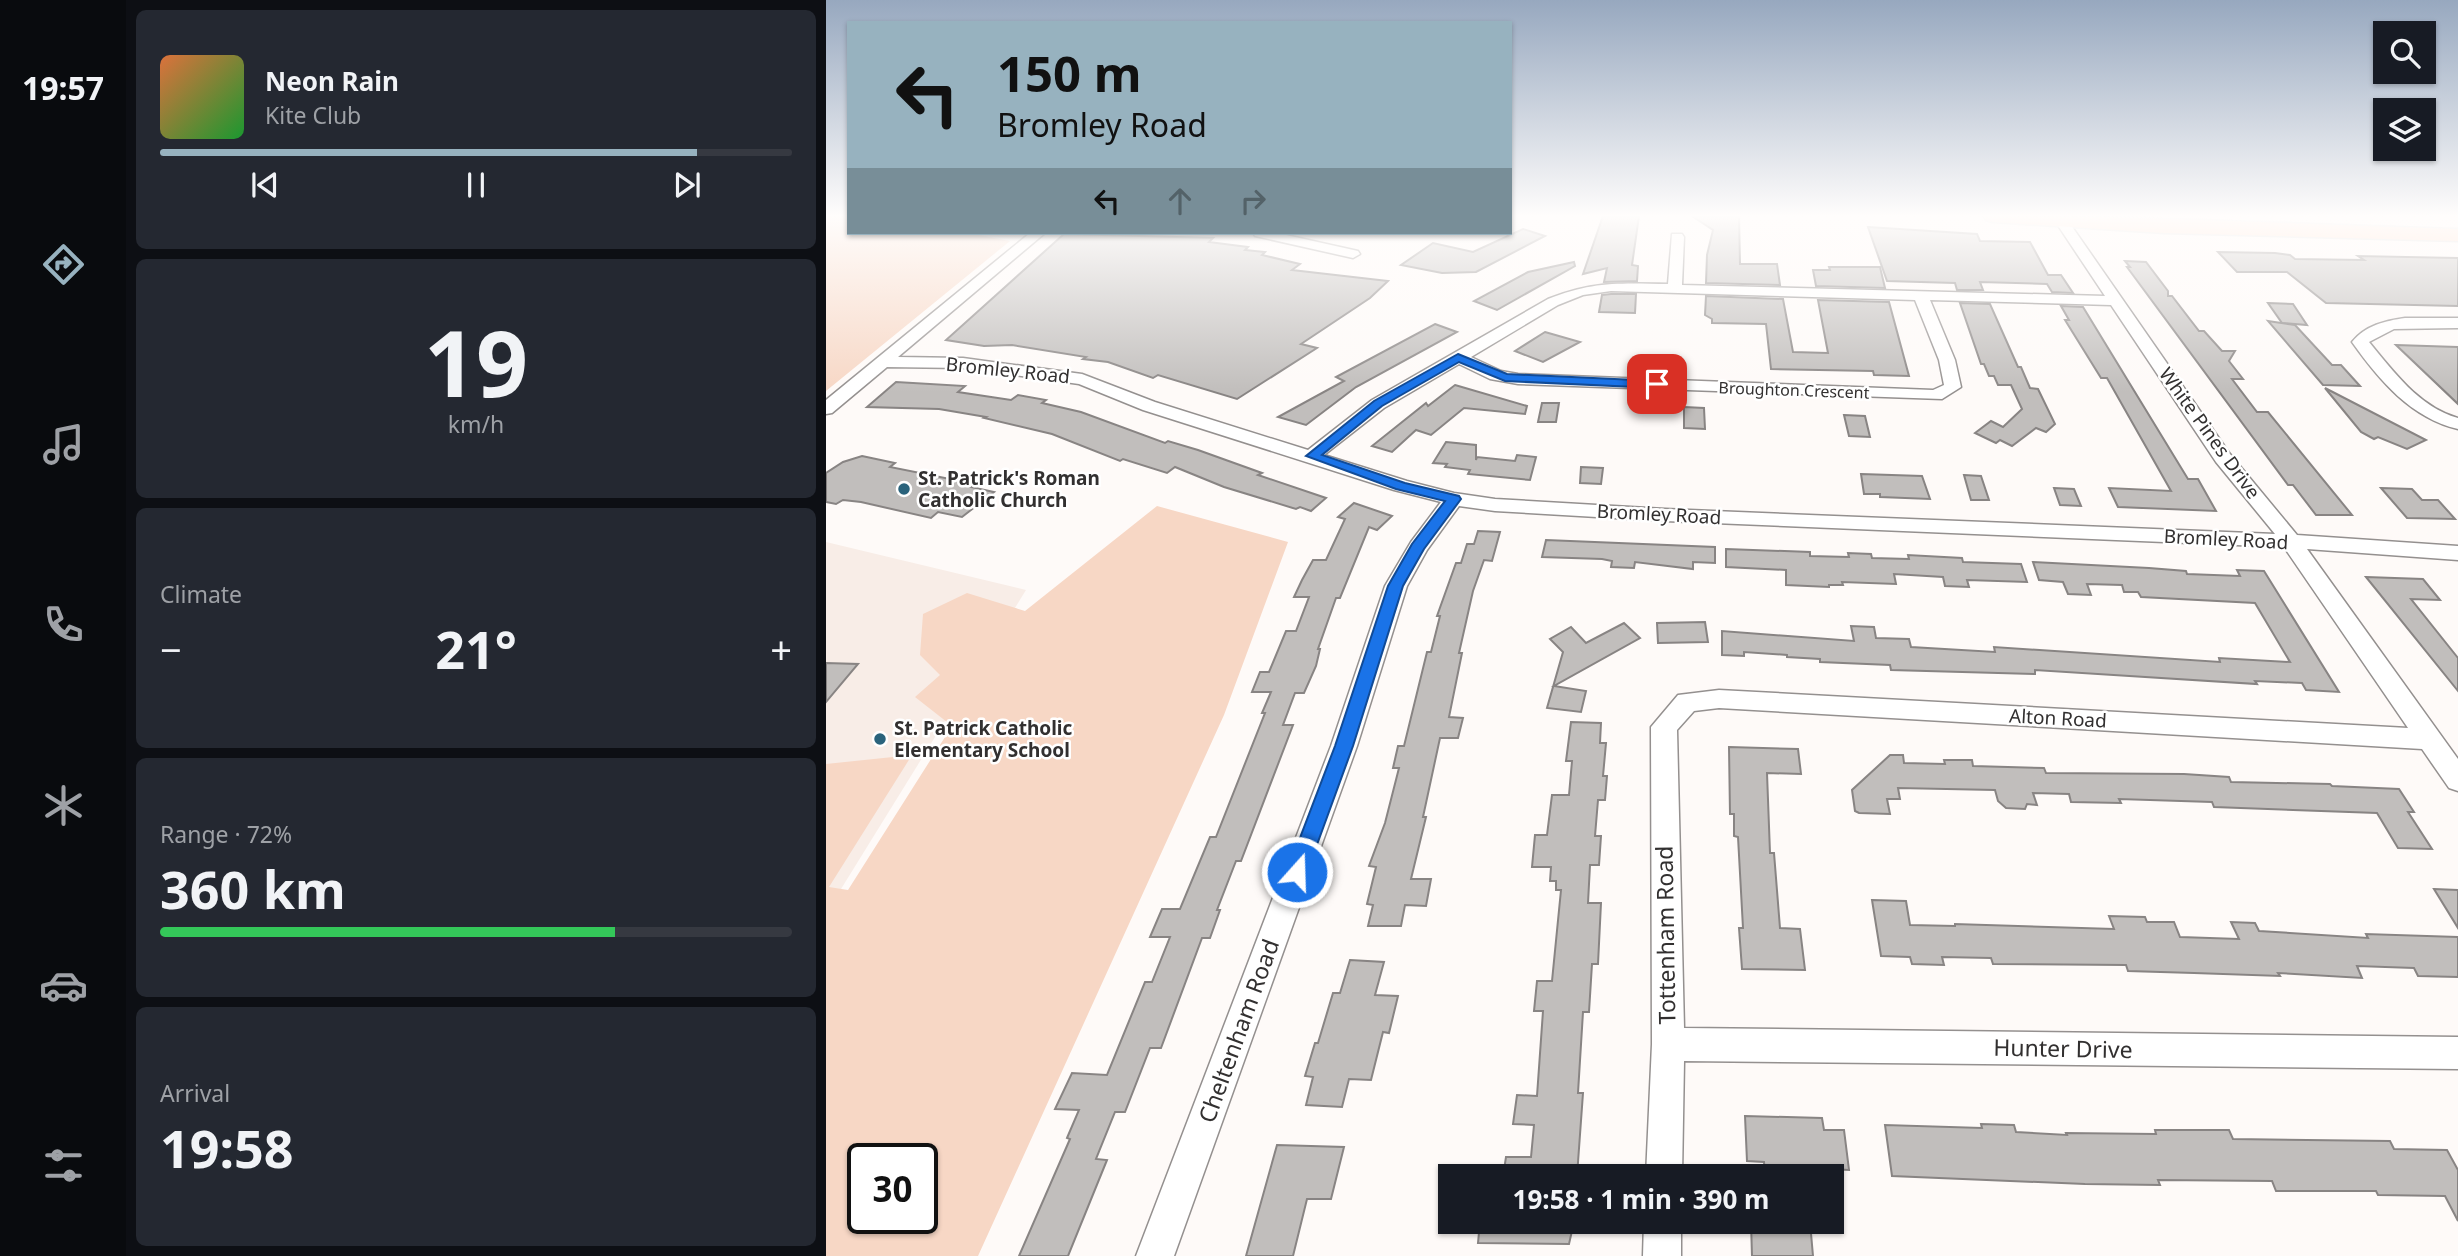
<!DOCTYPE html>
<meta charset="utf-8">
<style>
:root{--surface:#171b24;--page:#242831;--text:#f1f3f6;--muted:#9ea1a6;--line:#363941;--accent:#97b2bf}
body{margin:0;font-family:"Noto Sans",sans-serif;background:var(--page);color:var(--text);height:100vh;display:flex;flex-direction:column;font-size:26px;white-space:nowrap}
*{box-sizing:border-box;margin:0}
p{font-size:23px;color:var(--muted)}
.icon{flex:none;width:38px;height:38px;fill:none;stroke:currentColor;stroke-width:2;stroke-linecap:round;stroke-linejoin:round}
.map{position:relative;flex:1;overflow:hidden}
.drawer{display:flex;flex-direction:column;gap:10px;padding:10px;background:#0d0f14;width:700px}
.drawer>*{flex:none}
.banner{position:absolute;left:21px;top:21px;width:665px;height:214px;border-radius:0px;box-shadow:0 2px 5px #0004;background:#97b2bf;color:#111;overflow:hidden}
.fabs{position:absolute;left:1547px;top:21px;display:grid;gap:14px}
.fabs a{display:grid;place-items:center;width:63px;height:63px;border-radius:0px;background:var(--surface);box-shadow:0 2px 5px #0004;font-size:35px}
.speed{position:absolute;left:21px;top:1143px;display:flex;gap:14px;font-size:35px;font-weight:700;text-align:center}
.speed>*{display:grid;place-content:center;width:91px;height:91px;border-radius:50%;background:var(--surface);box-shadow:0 2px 5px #0004;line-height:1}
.speed .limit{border:4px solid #111;border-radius:10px;background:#fff;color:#111}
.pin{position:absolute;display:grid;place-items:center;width:60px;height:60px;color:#fff;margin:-30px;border-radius:14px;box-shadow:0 4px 10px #0006}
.me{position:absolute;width:77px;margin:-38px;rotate:20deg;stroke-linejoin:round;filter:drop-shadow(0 0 5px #0008)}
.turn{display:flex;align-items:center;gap:24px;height:147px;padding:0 35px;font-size:32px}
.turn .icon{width:91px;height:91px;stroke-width:2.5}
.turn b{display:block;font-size:49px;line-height:60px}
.lanes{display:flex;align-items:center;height:66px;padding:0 35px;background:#0003;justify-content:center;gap:35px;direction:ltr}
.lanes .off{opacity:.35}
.big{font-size:52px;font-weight:700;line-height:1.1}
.drawer .widget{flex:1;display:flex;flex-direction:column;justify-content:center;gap:10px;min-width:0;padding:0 24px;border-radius:10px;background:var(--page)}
.drawer .dial{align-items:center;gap:0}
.dial b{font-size:91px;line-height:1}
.song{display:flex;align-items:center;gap:21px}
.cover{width:84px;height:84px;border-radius:10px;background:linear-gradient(135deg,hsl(20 70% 55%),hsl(130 70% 35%))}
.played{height:7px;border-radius:4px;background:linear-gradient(90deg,var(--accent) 85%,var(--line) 85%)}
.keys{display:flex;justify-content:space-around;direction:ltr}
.heat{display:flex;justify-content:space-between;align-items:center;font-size:38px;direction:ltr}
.charge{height:10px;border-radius:5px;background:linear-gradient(90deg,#34c759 72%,var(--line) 0)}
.trip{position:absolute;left:612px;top:1164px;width:406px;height:70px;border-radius:0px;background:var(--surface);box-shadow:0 2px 5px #0004;font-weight:700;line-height:70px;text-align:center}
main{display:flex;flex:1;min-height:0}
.tabs{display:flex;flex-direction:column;width:126px;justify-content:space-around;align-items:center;background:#090b0e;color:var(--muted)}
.tabs .icon{width:49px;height:49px}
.tabs .selected{color:var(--accent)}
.tabs b{font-size:32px;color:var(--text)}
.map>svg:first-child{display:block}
.built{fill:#f8ede7}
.green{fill:#f7d7c5;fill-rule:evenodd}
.building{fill:#c1bebc;stroke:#888483;stroke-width:2}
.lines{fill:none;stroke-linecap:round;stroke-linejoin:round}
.street-casing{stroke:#94908f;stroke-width:3}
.primary-casing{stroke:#d6d6d6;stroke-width:3}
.street{fill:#fff;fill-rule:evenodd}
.primary{fill:#ffd7c0;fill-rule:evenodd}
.route{fill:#1a73e8;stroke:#114b97;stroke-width:2}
.poi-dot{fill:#2a637c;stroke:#fff;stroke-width:2.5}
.labels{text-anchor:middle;stroke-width:5;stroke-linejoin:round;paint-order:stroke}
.far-street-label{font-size:16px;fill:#323030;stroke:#fff}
.street-label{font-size:19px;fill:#323030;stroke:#fff}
.poi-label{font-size:19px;font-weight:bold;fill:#323030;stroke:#fff;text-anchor:start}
.near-street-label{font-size:23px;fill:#323030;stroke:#fff}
</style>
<main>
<nav class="tabs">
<b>19:57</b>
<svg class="icon selected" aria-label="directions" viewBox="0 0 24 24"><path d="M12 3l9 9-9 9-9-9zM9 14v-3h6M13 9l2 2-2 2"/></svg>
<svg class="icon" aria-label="music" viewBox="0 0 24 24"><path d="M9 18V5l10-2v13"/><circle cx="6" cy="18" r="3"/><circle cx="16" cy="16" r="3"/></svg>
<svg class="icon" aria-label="phone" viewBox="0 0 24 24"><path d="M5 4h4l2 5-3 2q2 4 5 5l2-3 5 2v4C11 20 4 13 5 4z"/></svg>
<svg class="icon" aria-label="climate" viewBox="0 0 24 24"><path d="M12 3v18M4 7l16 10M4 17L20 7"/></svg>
<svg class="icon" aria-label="car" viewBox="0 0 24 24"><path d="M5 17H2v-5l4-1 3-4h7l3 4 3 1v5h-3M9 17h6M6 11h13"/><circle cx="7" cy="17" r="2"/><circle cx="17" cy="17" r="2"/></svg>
<svg class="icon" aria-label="filters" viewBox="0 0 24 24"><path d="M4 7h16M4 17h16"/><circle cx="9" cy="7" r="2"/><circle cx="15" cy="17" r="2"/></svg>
</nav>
<section class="drawer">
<div class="widget">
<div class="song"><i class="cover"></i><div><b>Neon Rain</b><p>Kite Club</p></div></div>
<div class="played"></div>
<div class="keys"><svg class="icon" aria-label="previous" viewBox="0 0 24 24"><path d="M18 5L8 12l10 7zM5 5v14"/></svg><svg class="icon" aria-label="pause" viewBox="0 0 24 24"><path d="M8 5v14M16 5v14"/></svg><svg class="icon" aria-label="next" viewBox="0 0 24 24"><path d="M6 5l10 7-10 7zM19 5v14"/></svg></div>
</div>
<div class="widget dial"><b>19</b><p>km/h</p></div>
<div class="widget"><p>Climate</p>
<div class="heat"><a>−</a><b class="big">21°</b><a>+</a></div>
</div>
<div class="widget"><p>Range · 72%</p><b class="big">360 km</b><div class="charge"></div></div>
<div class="widget"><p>Arrival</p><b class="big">19:58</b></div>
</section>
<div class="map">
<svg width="1632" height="1256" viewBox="0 0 1632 1256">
<rect width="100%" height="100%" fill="#fefaf8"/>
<path class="built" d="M0 542 200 590 15 889 0 888Z"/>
<g class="green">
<path d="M0 216H23V233H142L184 241 0 391Z"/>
<path d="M331 506 462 542 398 715 152 1256H0V764L86 755 3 887 22 890 126 726 89 697 114 675 94 655 97 614 141 593 199 611ZM96 1158V1218H37V1158Z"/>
</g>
<g class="building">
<path d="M777 216H813L806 265 812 266 811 281 778 282 781 268 757 274Z"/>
<path d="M866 216H913L914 264H951L954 285 880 283 881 255 887 230Z"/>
<path d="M1042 227 1151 234 1154 241 1204 242 1222 275H1235L1247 293 1226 292 1221 284 1154 282 1157 290H1131L1129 283 1061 281Z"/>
<path d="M697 229 719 236 650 272 616 273 575 265 607 243 647 252Z"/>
<path d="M238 234 387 238 383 242 422 247 419 250 439 252 436 255 474 264 466 270 562 281 544 298 475 344 491 348 411 399 332 375 327 378 282 362 257 359 260 357 186 345 158 346 120 340Z"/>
<path d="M1392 252 1449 253 1464 255 1469 259 1538 260 1532 256 1632 258V306L1500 303 1461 272H1411Z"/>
<path d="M1299 261 1320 262 1342 291V296H1346L1373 331H1378L1396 351H1409L1403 361 1417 379H1406L1431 412H1442L1526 515H1490L1467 485H1462L1301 267H1304Z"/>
<path d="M748 262 749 266 671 310 648 301 702 272Z"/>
<path d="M1003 267H1054L1059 288 990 286 987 270H1004Z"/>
<path d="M785 294H810L809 313 773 312 776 295Z"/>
<path d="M880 296 957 299 967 352 1002 353 992 300 1063 302 1083 376 1048 375 1047 371 945 369 940 324 886 323V319L879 315Z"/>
<path d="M1134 303 1164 304 1192 367H1195L1204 388 1212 389 1229 424 1220 432 1210 428 1186 446 1174 440 1170 443 1149 433 1165 421 1177 427 1196 409 1185 385H1172L1168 376H1163L1158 364H1155Z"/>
<path d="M1442 303 1467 304 1481 325 1456 323Z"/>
<path d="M1235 306 1257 307 1362 479H1372L1390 511 1292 507 1283 488 1345 491 1281 378H1275L1239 320H1243Z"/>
<path d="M1442 321 1469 325 1506 365H1515L1534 386 1497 385Z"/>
<path d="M609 324 631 332 530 387 480 425 452 417 518 381 510 377Z"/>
<path d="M719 332 754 342 717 362 689 351Z"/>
<path d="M1570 345 1632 347V404Z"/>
<path d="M70 382 139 386 132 392 185 400 192 395 220 400 216 403 255 412 339 443 342 441 372 450 436 473 432 475 500 498 485 511 474 507 470 509 398 487 349 467 341 473 297 459 294 461 226 434 158 418 160 417 113 409 41 407Z"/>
<path d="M629 385 701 406 699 414 638 408 605 435 590 430 566 452 546 446 600 403 602 406Z"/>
<path d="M1499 388 1600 440 1581 449 1552 437 1548 439 1535 432Z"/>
<path d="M716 403H733L730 422H712Z"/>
<path d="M858 407 878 408 879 429 858 428Z"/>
<path d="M1018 415 1039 416 1044 437 1023 436Z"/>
<path d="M620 442 650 445V460L651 457 689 461 691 455 710 457 704 480 642 474 644 470 619 467 621 464 607 463Z"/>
<path d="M36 456 69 463 64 467 149 484 145 487 168 492 136 517 112 512 105 518 35 502 17 500 10 504 0 502V473L17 462Z"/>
<path d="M755 467 777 468 775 484 754 483Z"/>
<path d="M1035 474 1096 476 1104 499 1054 497V494H1038Z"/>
<path d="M1138 475 1155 476 1163 500H1145Z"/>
<path d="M1228 488 1248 489 1255 506 1234 505Z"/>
<path d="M1555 488 1586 489 1596 500H1612L1629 519 1581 518Z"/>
<path d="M528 503 566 516 551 530 543 527 514 598H510L492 649H494L490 666 478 693H469L457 725H467L415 861H410L391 910H394L384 938H376L335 1048H324L299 1112H289L270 1159 281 1160 242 1256H193L244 1139 241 1138 253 1110 229 1109 246 1073 281 1075 319 982H326L344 937H324L336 909H354L384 837H390L439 713H436L445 692H426L434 672H443L460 631H470L483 597H468L476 580 487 560H500L519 519 512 517Z"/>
<path d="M652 531 674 532 666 561 658 560 647 591 633 653H636L623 717 637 718 632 738H614L597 817H600L585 879H605L600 906 579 905 575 926H542L547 905 541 904 550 867 543 866 559 823 573 768H567L572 746H578L601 652H605L614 616H611L630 563H635L641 544H648Z"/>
<path d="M720 540 889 547V563L867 562V569L809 562 808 568 785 567 786 561 776 559 716 557Z"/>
<path d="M900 549 984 552V556L1023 557 1022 553 1045 554 1046 558 1083 559 1082 555 1136 558 1137 562 1195 564 1201 582 1141 580 1143 587 1119 586 1117 577 1068 574 1070 584 1016 582 1017 585H1003V587L960 585V570L900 567Z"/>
<path d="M1207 562 1323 568 1360 571 1361 574 1414 576 1411 570 1438 571 1513 692 1480 690 1476 683 1429 681 1431 684 1209 670V674L1065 670 1064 665 994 662V659L961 657V655L918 652V656L896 655V631L1028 641 1025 626 1048 627 1050 638 1083 639 1085 647 1169 652 1168 647 1394 662 1393 658 1464 662 1429 603 1315 597 1312 592H1298L1296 585 1261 584 1265 595 1242 594 1237 582 1213 580Z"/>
<path d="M1540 577 1597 579 1614 600 1585 599 1632 658V691Z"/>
<path d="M879 622 882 642 832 643 831 623Z"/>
<path d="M798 623 814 638 728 686 760 691 755 712 721 708 737 652 724 639 745 627 760 643Z"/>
<path d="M0 663 32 664 0 702Z"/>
<path d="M745 722 775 723 774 743H780L777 776H781L779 800H772L769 836H775L773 865H764L762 903H775L772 964H766L763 1012H757L752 1093H757L751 1176H677L680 1157H705L708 1125 687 1124 691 1095 711 1096 717 1011H708L711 981H726L735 890H730V881H724L725 867H706L709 835H721L726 795H743L746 761H740Z"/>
<path d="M903 747 972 749 975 774 941 773 944 853H948L954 928 974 929 979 970 916 969 913 928H917L912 837 908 836V814H904Z"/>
<path d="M1064 755H1077L1078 763 1119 764 1118 760H1146L1147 766 1218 768 1220 773 1358 774 1403 777 1405 782 1504 784 1506 786 1573 789 1588 812H1582L1606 849 1572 848 1551 813 1388 807 1386 802 1293 799 1295 803 1245 802 1243 794 1207 793 1211 805 1201 804 1199 809 1180 808 1172 801 1169 790 1072 788 1074 799H1061L1064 814 1033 813 1029 811 1026 790Z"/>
<path d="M1608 889 1632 890V928Z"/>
<path d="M1046 900 1080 901 1084 925 1129 926V924L1288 929 1283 916 1319 917 1321 922H1348L1354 937 1413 939 1405 922 1429 923 1433 931 1542 938 1540 934 1632 937V977L1592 976 1588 968 1531 966 1536 978 1452 973 1454 976 1368 973 1302 971 1300 965 1167 964 1165 958 1116 957 1118 965 1086 964 1084 957 1055 956Z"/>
<path d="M524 960 558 962 549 995 572 996 563 1033 557 1032 545 1080 523 1079 516 1107 480 1105 487 1077 479 1076 489 1043H492L507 993H514Z"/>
<path d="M919 1116 996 1118 998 1130H1018L1023 1170 1002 1169 1003 1176H939L938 1162 921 1161Z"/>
<path d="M1155 1124 1188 1125 1190 1132 1241 1135 1240 1133 1330 1134 1329 1130H1403L1407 1139 1564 1141 1568 1149 1621 1150 1632 1170V1221L1619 1196 1552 1195 1550 1191H1450L1446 1181 1332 1180 1334 1185 1259 1184 1066 1176 1059 1125 1156 1128Z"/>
<path d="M451 1145 518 1147 505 1199H481L467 1256H420Z"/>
<path d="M654 1222H748L743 1244 652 1243Z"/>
<path d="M925 1222H984L987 1256H926Z"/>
</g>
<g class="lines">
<g class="street-casing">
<g id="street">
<path d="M1235 217 1240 218 1404 454 1471 535 1632 546V560L1481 549 1632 759V791L1623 788 1596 749 893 708 868 711 851 730 858 1028 1632 1037V1069L858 1061 856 1176H820L826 1044 825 727 852 695 893 690 1582 728 1458 547 839 521 669 511 633 506 601 550 581 586 531 746 348 1256H310L505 746 559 586 585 542 615 502 568 490 317 410 253 384 137 368 61 367 6 413 0 414V400L204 233H219L72 357 137 358 256 374 329 402 482 450 546 400 722 299C766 281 795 283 842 284L846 234H856L858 237 856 285 1279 296 1229 221ZM785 291 1089 300 1113 360 1118 385 1107 390 692 374 675 371 645 357 732 305 757 295ZM1104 300 1285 305 1390 462 1449 534 839 509 669 499 628 493 581 481 498 455 558 408 633 364 664 379 692 384 1116 399 1135 387 1129 360Z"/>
<path d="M427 233H451L532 251 534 254 527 258 429 236Z"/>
<path d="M1579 318H1632V328L1568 329 1543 342C1568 372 1593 407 1632 418V429C1585 418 1553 380 1526 342 1540 325 1559 321 1579 318Z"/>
<path d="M818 1222H855V1256H817Z"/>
</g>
</g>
<g class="primary-casing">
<path id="primary" d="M1157 216C1315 216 1474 224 1632 229V241L1338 233 1167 222 1160 220Z"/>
</g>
<use href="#street" class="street"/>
<use href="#primary" class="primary"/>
</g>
<linearGradient id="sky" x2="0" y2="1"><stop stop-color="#97a8bf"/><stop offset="0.55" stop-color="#fffdfc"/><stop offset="1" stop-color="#fffdfc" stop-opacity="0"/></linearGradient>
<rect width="1632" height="392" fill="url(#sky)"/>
<path class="route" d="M632 354 681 374 831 381 837 384 831 388 679 381 633 362 556 406 496 455 579 483 633 496 635 499 598 549 577 586 527 746 481 872 479 878 471 881 464 878 461 872 509 746 562 586 586 544 619 501 570 489 480 456 548 401Z"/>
<g class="poi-dot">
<circle cx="78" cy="489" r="7"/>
<circle cx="54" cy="739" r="7"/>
</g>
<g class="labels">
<g class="far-street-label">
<text transform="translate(968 390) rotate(2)" y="6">Broughton Crescent</text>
</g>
<g class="street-label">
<text transform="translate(182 370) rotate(6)" y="7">Bromley Road</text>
<text transform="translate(1384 433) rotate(54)" y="7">White Pines Drive</text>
<text transform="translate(833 514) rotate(3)" y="7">Bromley Road</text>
<text transform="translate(1400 539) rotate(3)" y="7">Bromley Road</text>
<text transform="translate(1232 718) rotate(3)" y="7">Alton Road</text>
</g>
<g class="poi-label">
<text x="92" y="485">St. Patrick's Roman<tspan x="92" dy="22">Catholic Church</tspan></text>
<text x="68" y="735">St. Patrick Catholic<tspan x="68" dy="22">Elementary School</tspan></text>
</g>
<g class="near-street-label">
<text transform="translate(840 935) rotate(-91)" y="8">Tottenham Road</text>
<text transform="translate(413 1031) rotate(-70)" y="8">Cheltenham Road</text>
<text transform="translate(1237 1049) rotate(1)" y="8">Hunter Drive</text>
</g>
</g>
</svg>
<div class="fabs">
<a><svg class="icon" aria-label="search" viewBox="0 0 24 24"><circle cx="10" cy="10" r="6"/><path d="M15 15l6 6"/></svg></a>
<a><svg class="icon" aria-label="layers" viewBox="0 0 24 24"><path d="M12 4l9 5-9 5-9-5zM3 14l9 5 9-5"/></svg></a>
</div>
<div class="speed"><div class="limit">30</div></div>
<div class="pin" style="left:831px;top:384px;background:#d93025"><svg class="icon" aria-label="arrive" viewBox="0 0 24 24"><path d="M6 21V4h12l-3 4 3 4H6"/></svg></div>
<svg class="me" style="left:471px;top:872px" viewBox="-20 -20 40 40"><circle r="17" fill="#1a73e8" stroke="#fff" stroke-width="3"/><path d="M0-11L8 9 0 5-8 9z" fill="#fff"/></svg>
<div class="trip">19:58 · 1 min · 390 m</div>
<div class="banner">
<div class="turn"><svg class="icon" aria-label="left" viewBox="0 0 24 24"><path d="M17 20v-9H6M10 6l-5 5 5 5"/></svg><div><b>150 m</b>Bromley Road</div></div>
<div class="lanes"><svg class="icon" aria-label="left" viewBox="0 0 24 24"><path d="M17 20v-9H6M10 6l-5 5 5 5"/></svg><svg class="icon off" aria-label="ahead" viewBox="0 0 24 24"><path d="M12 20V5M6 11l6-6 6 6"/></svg><svg class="icon off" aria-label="right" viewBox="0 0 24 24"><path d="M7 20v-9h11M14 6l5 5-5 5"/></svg></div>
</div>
</div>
</main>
